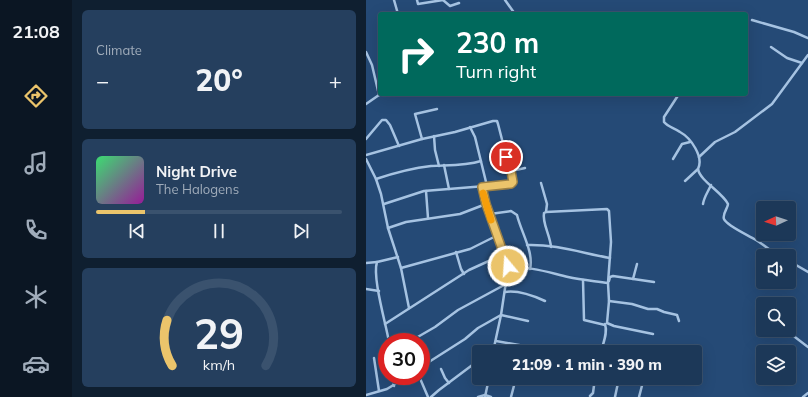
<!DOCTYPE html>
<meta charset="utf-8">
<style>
:root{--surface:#1c3858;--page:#253f5e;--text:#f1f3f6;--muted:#a0acba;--line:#3a526e;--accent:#ebc46b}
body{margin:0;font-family:Mulish,sans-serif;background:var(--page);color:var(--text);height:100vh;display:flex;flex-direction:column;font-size:15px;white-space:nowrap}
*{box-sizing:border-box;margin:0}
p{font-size:13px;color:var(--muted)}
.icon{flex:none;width:22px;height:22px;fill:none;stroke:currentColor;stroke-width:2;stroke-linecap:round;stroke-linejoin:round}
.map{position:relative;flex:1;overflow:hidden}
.panel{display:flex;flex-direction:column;gap:10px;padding:10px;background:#0f1f30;width:294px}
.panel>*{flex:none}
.top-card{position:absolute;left:12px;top:12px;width:370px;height:84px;border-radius:4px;box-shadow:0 4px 16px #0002,0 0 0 1px var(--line);background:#00695c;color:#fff;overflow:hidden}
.needle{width:26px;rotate:267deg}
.tools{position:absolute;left:390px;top:201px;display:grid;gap:8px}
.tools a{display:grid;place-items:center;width:40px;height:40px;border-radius:4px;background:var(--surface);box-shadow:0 4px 16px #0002,0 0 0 1px var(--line);font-size:20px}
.speed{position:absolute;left:12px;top:333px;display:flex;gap:8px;font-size:20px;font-weight:700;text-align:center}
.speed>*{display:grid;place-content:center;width:52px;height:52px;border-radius:50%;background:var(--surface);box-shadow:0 4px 16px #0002,0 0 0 1px var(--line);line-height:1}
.speed .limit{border:6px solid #d22;background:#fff;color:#111}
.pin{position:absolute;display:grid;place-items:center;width:34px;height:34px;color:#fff;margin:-17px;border:2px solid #fff;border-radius:50%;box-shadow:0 1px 4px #0007}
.me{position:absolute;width:44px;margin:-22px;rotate:342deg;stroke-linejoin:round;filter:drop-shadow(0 0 3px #0008)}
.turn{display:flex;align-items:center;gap:14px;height:84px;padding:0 12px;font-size:18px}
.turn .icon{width:52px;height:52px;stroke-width:2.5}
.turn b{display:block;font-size:28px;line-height:34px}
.big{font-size:30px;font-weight:800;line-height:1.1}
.panel .widget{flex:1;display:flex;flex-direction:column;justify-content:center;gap:6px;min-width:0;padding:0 14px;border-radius:6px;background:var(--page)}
.panel .dial{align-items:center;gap:0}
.dial svg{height:104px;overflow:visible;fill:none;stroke:var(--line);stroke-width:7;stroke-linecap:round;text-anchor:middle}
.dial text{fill:var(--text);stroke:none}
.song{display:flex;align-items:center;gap:12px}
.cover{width:48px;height:48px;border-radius:6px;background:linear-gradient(135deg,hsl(140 70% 55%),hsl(300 70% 35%))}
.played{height:4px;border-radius:2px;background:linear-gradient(90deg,var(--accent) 20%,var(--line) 20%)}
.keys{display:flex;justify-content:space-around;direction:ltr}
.heat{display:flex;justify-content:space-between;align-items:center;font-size:22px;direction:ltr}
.trip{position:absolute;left:106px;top:345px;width:230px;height:40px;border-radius:4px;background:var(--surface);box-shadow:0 4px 16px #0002,0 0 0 1px var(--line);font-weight:800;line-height:40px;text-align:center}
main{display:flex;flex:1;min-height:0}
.menu{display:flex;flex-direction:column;width:72px;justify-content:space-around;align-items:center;background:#0b1623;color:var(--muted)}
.menu .icon{width:28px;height:28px}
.menu .selected{color:var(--accent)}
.menu b{font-size:18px;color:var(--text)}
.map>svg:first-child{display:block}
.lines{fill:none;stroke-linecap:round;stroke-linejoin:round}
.street{stroke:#a6c3e2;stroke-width:2.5}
.route-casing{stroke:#997f46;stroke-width:10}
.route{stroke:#ebc46b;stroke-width:7}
.slow{stroke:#f59e0b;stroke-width:7}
</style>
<main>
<nav class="menu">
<b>21:08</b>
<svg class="icon selected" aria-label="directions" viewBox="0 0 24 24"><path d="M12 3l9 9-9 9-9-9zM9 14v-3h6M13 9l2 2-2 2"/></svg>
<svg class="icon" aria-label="music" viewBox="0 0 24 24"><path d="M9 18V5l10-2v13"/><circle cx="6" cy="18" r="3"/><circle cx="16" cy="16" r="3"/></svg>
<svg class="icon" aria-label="phone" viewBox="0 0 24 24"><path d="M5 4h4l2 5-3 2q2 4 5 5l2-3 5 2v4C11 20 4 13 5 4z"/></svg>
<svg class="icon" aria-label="climate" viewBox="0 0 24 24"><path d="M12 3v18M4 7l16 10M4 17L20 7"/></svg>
<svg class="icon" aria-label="car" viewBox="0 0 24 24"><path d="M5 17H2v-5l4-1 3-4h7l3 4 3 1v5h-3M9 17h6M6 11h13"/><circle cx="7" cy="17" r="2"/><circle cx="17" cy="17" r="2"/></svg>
</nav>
<section class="panel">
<div class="widget"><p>Climate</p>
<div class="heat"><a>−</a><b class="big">20°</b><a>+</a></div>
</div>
<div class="widget">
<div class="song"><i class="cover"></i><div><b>Night Drive</b><p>The Halogens</p></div></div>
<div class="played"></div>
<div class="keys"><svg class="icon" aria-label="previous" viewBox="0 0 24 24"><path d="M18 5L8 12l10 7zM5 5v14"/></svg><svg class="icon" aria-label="pause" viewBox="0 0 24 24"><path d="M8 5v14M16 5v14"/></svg><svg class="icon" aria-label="next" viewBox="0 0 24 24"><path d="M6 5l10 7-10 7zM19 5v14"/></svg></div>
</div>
<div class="widget dial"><svg viewBox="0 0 100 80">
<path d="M14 69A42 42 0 1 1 86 69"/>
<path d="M14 69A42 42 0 0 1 10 34" stroke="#ebc46b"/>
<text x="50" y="56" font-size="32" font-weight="700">29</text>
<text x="50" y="72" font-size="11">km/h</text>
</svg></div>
</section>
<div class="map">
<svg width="442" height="397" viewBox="0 0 442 397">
<rect width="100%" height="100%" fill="#254a76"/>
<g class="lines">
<g class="street">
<path d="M28 0 32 14"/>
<path d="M51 0 52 4 77 0"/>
<path d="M77 0 84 6 93 3"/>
<path d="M139 0 149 14"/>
<path d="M386 20 428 32 442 38"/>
<path d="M405 47 421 58 436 63"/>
<path d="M0 52 6 65 13 95"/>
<path d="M313 94 298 117V122C302 127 309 128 314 132 325 138 338 157 332 169 334 181 356 192 362 204 362 208 356 214 358 219 361 226 382 235 390 240 398 245 405 251 413 256"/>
<path d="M0 104 13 95 18 94"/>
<path d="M104 127 109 137 121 186"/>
<path d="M68 136 69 150 73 166"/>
<path d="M0 139 16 120H20L24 125 33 146"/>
<path d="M56 139 49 114 71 109"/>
<path d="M0 155 56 139 89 132 127 121H131L132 124 147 182 145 184 58 191 18 204"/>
<path d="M333 157 349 142 369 132 406 104 442 55"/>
<path d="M0 159 10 179 15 194 22 228 35 268 43 308"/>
<path d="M307 159 316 144 324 142"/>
<path d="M78 165 83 189"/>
<path d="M145 171 159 168"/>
<path d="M10 179C28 173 47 168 65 166 82 165 99 166 115 161"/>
<path d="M319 181 332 169"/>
<path d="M175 183 181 204 180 212 178 213C176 223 184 235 185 247"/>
<path d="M116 187 120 204 144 269 141 275 135 315 127 352"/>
<path d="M60 191 62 218"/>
<path d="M337 204C338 197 342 192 345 185"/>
<path d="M180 212 241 209 243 211 245 242 242 283"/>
<path d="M124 214 145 211 151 215C155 232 168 252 164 269"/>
<path d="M22 228 40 222 94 214 120 204"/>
<path d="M161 245C189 244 216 253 244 258"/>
<path d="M90 252 95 269 98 274"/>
<path d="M423 261 442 272"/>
<path d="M0 263 11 262"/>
<path d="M35 268 104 249 132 235"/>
<path d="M144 269C162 265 184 273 202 277 215 280 229 281 242 283L243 301 241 323 248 326 287 334"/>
<path d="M267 279 271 264"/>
<path d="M217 280 218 320 239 325"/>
<path d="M243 281 244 277 247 276 288 282"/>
<path d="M0 289 13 291"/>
<path d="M139 292C151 290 168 296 179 301"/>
<path d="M243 301 266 304 282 309H291L298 312 311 315 313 321"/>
<path d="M19 324 103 270 138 254"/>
<path d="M425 334 442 347"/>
<path d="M130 341 153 345 156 346V352"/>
<path d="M23 342C20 324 6 277 11 262L32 257"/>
<path d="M43 342 69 327 92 310 140 284"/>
<path d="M236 347 255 352"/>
<path d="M235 352C237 343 242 333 239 324"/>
<path d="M8 358 13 391"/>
<path d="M55 367 99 339 112 328 135 315 162 321"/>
<path d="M75 369 79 378 83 383"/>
<path d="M27 376 28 386"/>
<path d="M53 376 62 397"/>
<path d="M0 395 21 389 42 376"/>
<path d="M224 396 227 393 229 378"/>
<path d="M65 397 73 390 113 360"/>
<path d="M112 397 119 395 125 397"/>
<path d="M119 397 123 378"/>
<path d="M145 397 150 378"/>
<path d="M249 397 253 378"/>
<path d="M273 397 278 378"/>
<path d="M437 397 442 393"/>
</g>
</g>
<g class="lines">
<g class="route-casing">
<path id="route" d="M140 157 145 171 147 182 145 184 116 187 120 204 142 266"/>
</g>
<use href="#route" class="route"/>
<path class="slow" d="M117 193 125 220"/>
</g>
</svg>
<div class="tools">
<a><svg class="needle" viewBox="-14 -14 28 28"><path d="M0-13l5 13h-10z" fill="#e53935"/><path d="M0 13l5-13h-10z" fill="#a0acba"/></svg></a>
<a><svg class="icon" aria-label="sound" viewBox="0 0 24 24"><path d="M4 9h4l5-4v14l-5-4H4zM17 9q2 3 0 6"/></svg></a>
<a><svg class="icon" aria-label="search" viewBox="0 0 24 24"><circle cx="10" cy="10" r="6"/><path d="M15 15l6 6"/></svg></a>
<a><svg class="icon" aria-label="layers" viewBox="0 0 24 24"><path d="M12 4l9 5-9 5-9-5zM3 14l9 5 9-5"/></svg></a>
</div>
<div class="speed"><div class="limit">30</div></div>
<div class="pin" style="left:140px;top:157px;background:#d93025"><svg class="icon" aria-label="arrive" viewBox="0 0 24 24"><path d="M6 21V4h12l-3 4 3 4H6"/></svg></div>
<svg class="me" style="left:142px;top:266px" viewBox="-20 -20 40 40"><circle r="17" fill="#ebc46b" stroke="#fff" stroke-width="3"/><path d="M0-11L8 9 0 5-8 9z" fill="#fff"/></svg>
<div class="trip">21:09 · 1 min · 390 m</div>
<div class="top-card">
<div class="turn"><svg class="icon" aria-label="right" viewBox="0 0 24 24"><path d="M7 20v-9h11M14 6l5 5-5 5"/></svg><div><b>230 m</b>Turn right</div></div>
</div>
</div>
</main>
